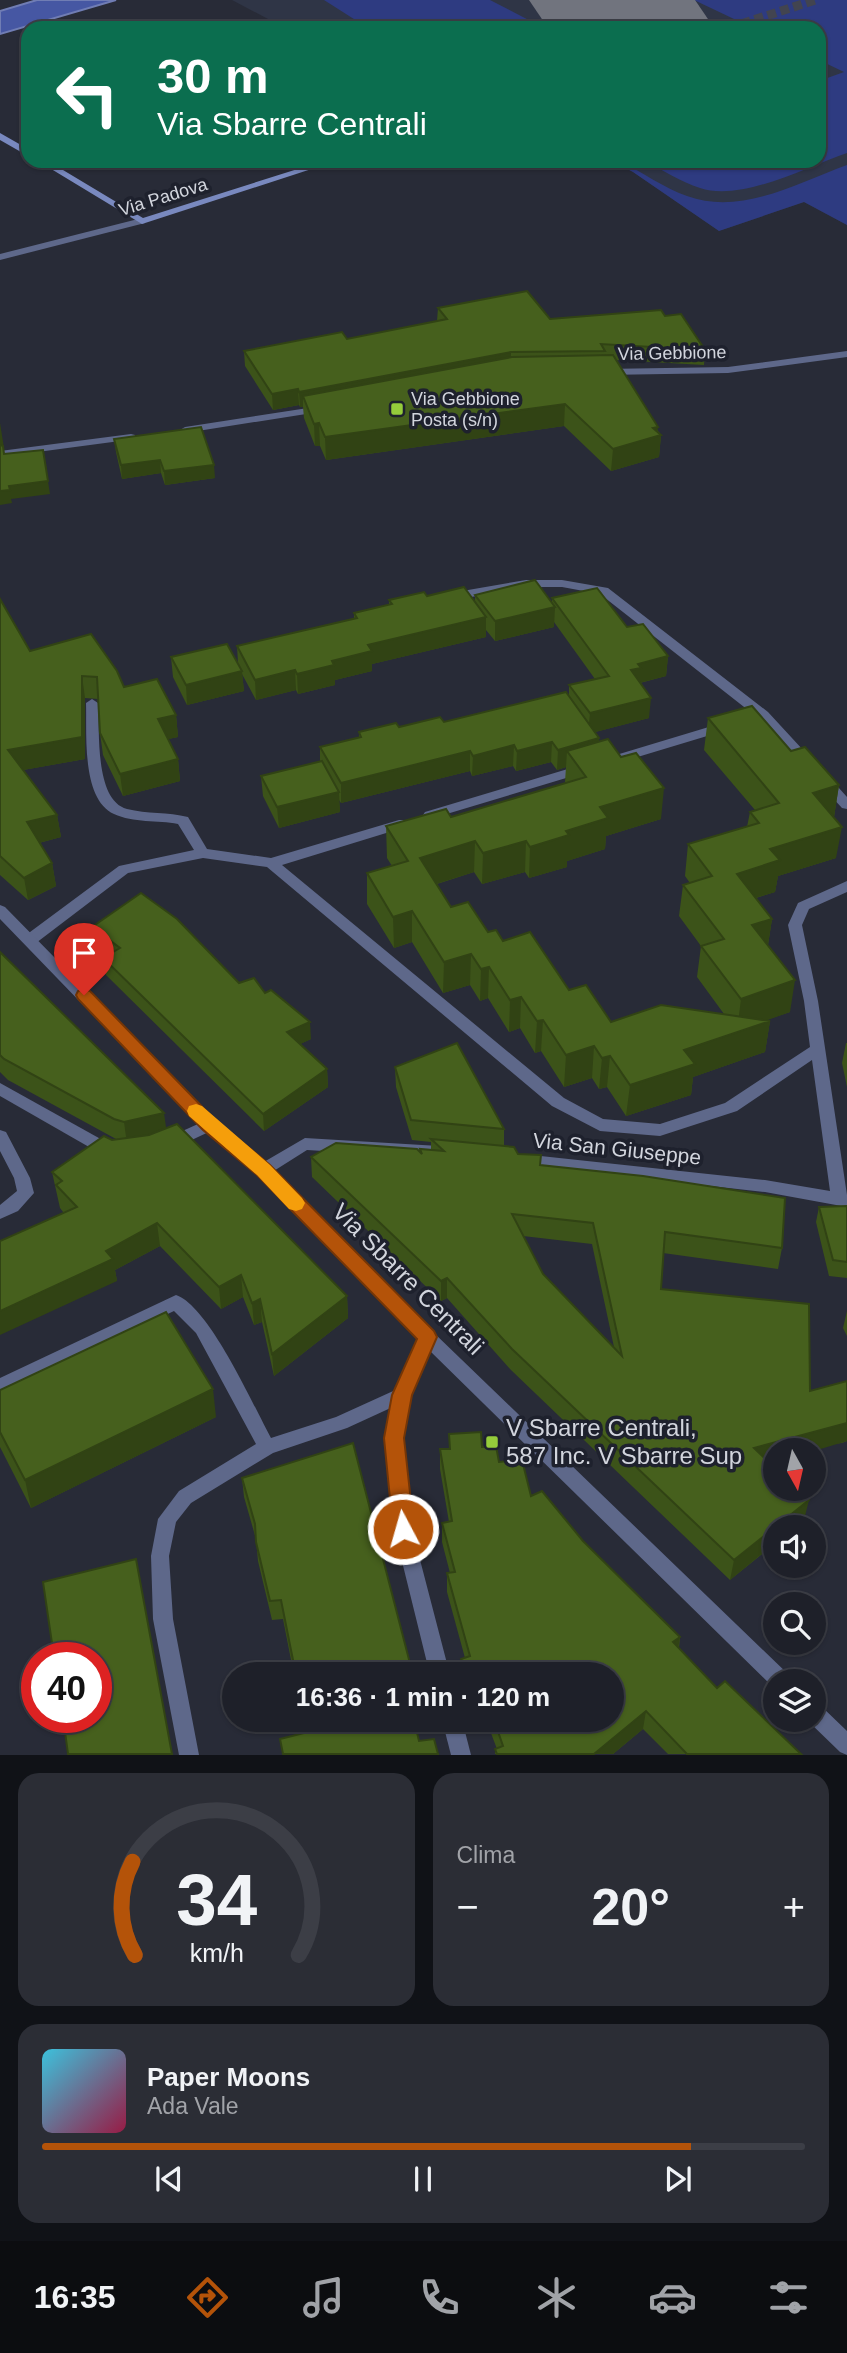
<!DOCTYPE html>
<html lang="it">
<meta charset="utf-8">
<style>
:root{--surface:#1e2029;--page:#2b2d35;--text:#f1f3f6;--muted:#a1a3a8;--line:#3c3e46;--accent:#b45309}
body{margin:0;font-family:Arial,sans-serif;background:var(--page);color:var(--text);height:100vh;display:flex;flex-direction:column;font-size:26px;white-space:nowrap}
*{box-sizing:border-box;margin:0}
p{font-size:23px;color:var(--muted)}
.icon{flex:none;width:38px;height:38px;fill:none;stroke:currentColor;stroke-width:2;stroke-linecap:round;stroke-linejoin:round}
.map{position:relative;height:1755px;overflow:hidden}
.details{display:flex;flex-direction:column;gap:18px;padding:18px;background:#101217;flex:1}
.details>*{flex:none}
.banner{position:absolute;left:21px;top:21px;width:805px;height:147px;border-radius:21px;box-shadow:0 2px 5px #0004,0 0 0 2px var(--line);background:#0b6e4f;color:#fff;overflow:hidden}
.needle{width:46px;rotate:172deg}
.buttons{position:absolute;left:763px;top:1438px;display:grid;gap:14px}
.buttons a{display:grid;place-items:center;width:63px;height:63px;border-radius:50%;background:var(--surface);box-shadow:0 2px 5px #0004,0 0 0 2px var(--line);font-size:35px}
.speed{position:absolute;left:21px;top:1642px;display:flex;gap:14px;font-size:35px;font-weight:700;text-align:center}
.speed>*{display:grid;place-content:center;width:91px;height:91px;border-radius:50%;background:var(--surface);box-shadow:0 2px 5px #0004,0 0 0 2px var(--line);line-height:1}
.speed .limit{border:10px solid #d22;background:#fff;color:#111}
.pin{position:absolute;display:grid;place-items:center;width:60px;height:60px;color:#fff;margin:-72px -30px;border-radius:50% 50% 50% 0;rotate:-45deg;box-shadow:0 0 7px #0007}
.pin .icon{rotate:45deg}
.me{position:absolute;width:77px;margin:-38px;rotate:354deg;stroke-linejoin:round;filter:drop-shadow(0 0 5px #0008)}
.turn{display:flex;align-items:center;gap:24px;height:147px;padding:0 21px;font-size:32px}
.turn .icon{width:91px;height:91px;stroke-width:2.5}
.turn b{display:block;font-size:49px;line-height:60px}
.big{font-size:52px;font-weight:600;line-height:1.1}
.details .widget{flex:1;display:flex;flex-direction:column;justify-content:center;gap:10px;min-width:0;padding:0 24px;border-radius:21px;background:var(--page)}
.details .dial{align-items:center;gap:0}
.dial svg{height:182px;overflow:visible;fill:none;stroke:var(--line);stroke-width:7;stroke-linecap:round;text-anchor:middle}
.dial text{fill:var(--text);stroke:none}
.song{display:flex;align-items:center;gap:21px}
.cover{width:84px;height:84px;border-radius:10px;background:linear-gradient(135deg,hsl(190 70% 55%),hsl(340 70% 35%))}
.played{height:7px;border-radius:4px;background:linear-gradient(90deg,var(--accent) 85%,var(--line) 85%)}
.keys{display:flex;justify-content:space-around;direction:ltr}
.heat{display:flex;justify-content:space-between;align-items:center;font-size:38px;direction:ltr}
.details .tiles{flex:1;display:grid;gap:18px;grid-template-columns:1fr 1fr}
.widget:last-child{grid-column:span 2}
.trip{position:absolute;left:222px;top:1662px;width:402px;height:70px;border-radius:35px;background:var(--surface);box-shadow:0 2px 5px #0004,0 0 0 2px var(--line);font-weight:600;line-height:70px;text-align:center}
.tab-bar{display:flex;height:112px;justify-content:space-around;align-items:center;background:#0c0d10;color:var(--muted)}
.tab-bar .icon{width:49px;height:49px}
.tab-bar .selected{color:var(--accent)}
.tab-bar b{font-size:32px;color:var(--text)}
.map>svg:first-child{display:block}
.built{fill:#2f3546}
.green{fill:#2e3b81}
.water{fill:#4657a3;stroke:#707db4;stroke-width:2}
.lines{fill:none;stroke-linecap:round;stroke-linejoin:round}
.runway{fill:#71747e;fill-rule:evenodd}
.secondary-tunnel{stroke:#424450;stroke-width:9;stroke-dasharray:9 4.5;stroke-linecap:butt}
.minor{fill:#5e688a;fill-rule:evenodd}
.tertiary{fill:#5e688a;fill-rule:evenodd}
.secondary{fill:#7989bf;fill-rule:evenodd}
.wall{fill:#3c5319;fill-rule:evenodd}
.shaded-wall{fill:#314314}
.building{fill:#46601d;stroke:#314314;stroke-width:2;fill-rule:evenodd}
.route{fill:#b45309;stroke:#753606;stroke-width:2}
.slow{fill:#f59e0b}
.poi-dot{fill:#95cc3b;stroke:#1e212d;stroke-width:2.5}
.labels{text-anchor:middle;stroke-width:7;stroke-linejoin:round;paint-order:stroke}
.far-street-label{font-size:18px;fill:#d2d5dd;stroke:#1e212d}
.far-poi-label{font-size:18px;fill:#d2d5dd;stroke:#1e212d;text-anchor:start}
.street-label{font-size:21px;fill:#d2d5dd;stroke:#1e212d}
.near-street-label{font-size:24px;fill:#d2d5dd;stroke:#1e212d}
.near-poi-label{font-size:24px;fill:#d2d5dd;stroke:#1e212d;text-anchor:start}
</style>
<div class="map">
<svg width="847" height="1755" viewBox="0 0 847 1755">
<rect width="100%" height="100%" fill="#282b37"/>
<path class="built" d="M232 0H847V225L804 202 719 231 633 172 612 161H819V28H285Z"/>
<g class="green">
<path d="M324 0H490L544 28H368Z"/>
<path d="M694 0H847V153C807 167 741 202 700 188 681 182 663 170 645 161H819V81L844 72 819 60V28H753Z"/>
<path d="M612 161H620C642 172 664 188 687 196 741 216 797 183 847 165V225L804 202 719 231 633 172Z"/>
</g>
<path class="water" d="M37 0H116L0 34V11Z"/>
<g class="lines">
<path class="runway" d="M529 0H695L710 22 706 28H548Z"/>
<path class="secondary-tunnel" d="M729 28 815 0"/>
<g class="minor">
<path d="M142 218 145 219V223L0 260V254Z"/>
<path d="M526 580H562L608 588 768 712 815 763 813 766H803L760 720 742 725 737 724 736 721 737 718 753 714 600 594 562 587H526L449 601 443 597 445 594Z"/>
<path d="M92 699 98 703C100 730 94 800 127 809 147 814 168 812 188 817L207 849 271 858 399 820H409L411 823 409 826 282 865 564 1098 603 1119 660 1124 725 1103 810 1047 804 1001 788 925 798 903 847 881V892L809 909 802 925 818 1001 847 1195V1207L765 1192 516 1164 514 1160 516 1156 522 1154 765 1180 830 1191 812 1060 737 1111 660 1136 600 1131 552 1106 267 867 203 858 128 873 36 943H26L24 939 26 935 119 866 194 850 178 824C158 820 133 823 114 814 81 799 87 733 86 703Z"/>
<path d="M722 723 727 724 728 727 727 730 621 762 614 758 616 755Z"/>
<path d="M581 765 588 769 586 772 430 819 423 815 425 812Z"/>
<path d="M824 776 829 777 847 797V809L842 808 819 783 817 780Z"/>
<path d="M0 1083 115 1147 117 1151 115 1155 109 1157 103 1155 0 1096Z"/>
<path d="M209 1119 215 1121 217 1125 215 1129 179 1146 173 1148 167 1146 165 1142 167 1138Z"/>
<path d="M0 1130 6 1132 30 1178 34 1193 18 1211 0 1219V1205L17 1191 14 1178 0 1151Z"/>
<path d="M305 1138 439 1146 445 1148 447 1152 445 1156 439 1158 307 1150 269 1174 263 1176 257 1174 255 1170 257 1166Z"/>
<path d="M176 1295C209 1306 253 1405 271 1438L336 1417 402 1387 408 1390 411 1395 408 1400 347 1428 273 1453 191 1503 176 1522 169 1556 173 1619 199 1755H179L153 1619 151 1556 158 1519 179 1491 256 1444 196 1333 174 1311 0 1394V1378Z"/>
</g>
<g class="tertiary">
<path d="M847 351V357L728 373 604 375 599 372 604 369 728 367Z"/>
<path d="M321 406 325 407V411L185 433 180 430 185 427Z"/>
<path d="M131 434 135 435V439L0 457V451Z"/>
<path d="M0 905 5 907 215 1121 269 1166 433 1332 789 1675 792 1682H775V1689L430 1351 411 1395 403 1438 412 1529 450 1675H430L394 1529 385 1438 393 1395 418 1339 257 1174 203 1129 0 919Z"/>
<path d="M814 1703 821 1706 847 1731V1755L840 1752 807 1720H814Z"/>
<path d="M442 1720H462L471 1755H451Z"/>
</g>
<g class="secondary">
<path d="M0 133 28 149V156L0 140Z"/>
<path d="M38 161H48L143 218 323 161H336L142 224Z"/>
</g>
</g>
<g class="wall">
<path d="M438 308 550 319 665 316 705 350 704 365 616 360 658 431 661 435 659 457 611 471 564 426 326 460 320 446H315L304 418 303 407H300L299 405 273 410 245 366 244 351 347 339 437 321Z"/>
<path d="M114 439 215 478 165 485 161 473 122 479 116 452Z"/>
<path d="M475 595 552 603V598L627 627 668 656 666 676 640 683 649 718 595 732 599 741 661 819 606 836 605 849 567 861V867L529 878 525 872 482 884 474 872 437 884 451 907 488 932 503 941 611 1022 724 1014 697 977 701 946 679 916 683 885 690 883 685 876 688 844 747 827 750 812 755 810 704 750 708 718 791 751 839 785 834 817 836 858 778 876 775 892 756 898 772 919 768 945 790 1012 766 1020 770 1021 765 1052 693 1077 691 1095 626 1116 607 1087 599 1089 592 1078 564 1087 541 1051 535 1053 520 1028 509 1032 488 998 480 1001 470 985 443 993 412 942 394 948 367 904V873L392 866 387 858 386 826 451 817 566 783 565 782 566 767 557 770 551 762 516 771 513 766 472 776 470 771 341 803 339 800 340 812 279 828 263 796 261 776 320 761V747L359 738V732L444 722 569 695V685L595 679 554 622V627L495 641 486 630V637L372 664V671L335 680V685L298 694 296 690 256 700 242 674 244 691 187 705 173 677 171 657 238 663 237 646 354 619V613L389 605V600L427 596 475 602Z"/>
<path d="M0 599 30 651 124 687 176 715 178 737 168 739 178 759 180 781 123 796 103 755 100 733 98 699 85 698V759L23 770 57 815 61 837 39 843 52 863 56 886 28 900 0 875Z"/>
<path d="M92 927 265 993 311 1039 300 1044 327 1069 328 1087 264 1131 106 975 103 958 108 955 95 944Z"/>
<path d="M0 952 166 1128 347 1296 348 1318 274 1376 262 1322 254 1325 243 1297 221 1309 160 1246 115 1270 117 1281 60 1208 52 1172 112 1140 116 1139 8 1080 0 1072Z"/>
<path d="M846 1043H847V1087L842 1063Z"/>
<path d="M395 1067 504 1129V1146L541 1165 782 1248 778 1269 663 1253 661 1289 810 1391 847 1381V1441L842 1443 775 1451V1461L769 1462 804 1520 730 1580 511 1370 447 1298 441 1301 312 1177 311 1157 420 1153V1149L431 1150V1142L412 1140 396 1087ZM523 1236 592 1244 614 1347 543 1274Z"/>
<path d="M847 1206V1278L829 1276 816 1222 819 1207Z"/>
<path d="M847 1311V1336L843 1328Z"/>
<path d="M0 1390 216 1417 31 1508 0 1447Z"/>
<path d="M449 1434 482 1447 499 1462 531 1496 583 1541 680 1637 679 1648 717 1688 801 1754H668L643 1729 613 1754H495V1749H497L486 1720H612V1675H460L461 1659 465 1658 447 1592V1573H450L442 1542V1523L449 1522 440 1469V1449H449Z"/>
<path d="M242 1478 413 1675H294L283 1619 272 1620 258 1561 256 1539 244 1497Z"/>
</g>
<g class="shaded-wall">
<path d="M511 352V367L303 396V407H300L299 392Z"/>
<path d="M298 389 299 405 273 410 272 394Z"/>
<path d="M565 404 564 426 326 460 325 437Z"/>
<path d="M0 423 4 448 0 449Z"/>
<path d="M319 423 320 446H315L314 424Z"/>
<path d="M658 427 657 436 661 435 659 457 611 471 613 449Z"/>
<path d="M160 460 161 473 122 479 121 465Z"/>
<path d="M214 465 215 478 165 485 164 471Z"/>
<path d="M48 481 50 494 11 499 12 503 0 505V491L9 486Z"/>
<path d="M555 607 554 627 495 641V621Z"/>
<path d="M486 617V637L372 664V671L335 680V685L298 694 297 674 368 645Z"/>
<path d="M668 656 666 676 639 683 631 670 638 664Z"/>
<path d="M295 670 296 690 256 700 255 680Z"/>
<path d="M242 671 244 691 187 705 186 685Z"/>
<path d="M82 676 85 698V759L12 772 8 750Z"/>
<path d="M651 698 649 718 588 734 590 713Z"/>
<path d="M176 715 178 737 160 741 158 719Z"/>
<path d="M599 738 598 758 567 751 566 767 557 770 558 750Z"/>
<path d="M552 742 551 762 516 771 517 751Z"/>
<path d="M514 745 513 766 472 776 473 756Z"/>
<path d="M470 751V771L341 803V783Z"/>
<path d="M178 759 180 781 123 796 120 774Z"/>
<path d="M839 785 834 817 813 793Z"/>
<path d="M664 788 661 819 606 836 605 849 567 861V867L529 878 530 847 566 831 600 807Z"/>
<path d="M339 792 340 812 279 828 277 807Z"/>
<path d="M57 815 61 837 31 845 27 822Z"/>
<path d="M842 827 836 858 778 876 775 892 732 905 737 874 770 849Z"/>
<path d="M475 841 474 872 420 889V858Z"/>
<path d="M526 841 525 872 482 884 483 853Z"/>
<path d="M52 863 56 886 28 900 24 878Z"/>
<path d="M412 911V942L394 948 393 917Z"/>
<path d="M772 919 767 951 752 925Z"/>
<path d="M471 954 470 985 443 993 444 962Z"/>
<path d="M489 967 488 998 480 1001 481 969Z"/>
<path d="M795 980 790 1012 737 1031 741 999Z"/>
<path d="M521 997 520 1028 509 1032 510 1000Z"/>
<path d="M543 1020 541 1051 535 1053 537 1021Z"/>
<path d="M770 1021 765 1052 693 1077 691 1095 626 1116 630 1085 684 1050Z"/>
<path d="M310 1022 311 1039 288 1050 287 1032Z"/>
<path d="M594 1046 592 1078 564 1087 566 1055Z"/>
<path d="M610 1056 607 1087 599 1089 602 1058Z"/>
<path d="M327 1069 328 1087 264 1131 263 1114Z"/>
<path d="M164 1113 167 1134 127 1144 124 1122Z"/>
<path d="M157 1223 160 1246 115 1270 117 1281 0 1335V1311Z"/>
<path d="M241 1275 243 1297 221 1309 219 1287Z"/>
<path d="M447 1278V1298L441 1301V1281Z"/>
<path d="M347 1296 348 1318 274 1376 272 1354Z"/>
<path d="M260 1299 262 1322 254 1325 252 1303Z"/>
<path d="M213 1389 216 1417 31 1508 25 1480Z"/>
<path d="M847 1423V1441L814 1451H775V1461L750 1468 754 1448Z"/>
<path d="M809 1500 804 1520 794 1528H775V1543L730 1580 734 1560Z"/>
<path d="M680 1637 677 1655 673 1642Z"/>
<path d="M328 1670V1675H308Z"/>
<path d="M646 1711 643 1729 613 1754H594Z"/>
</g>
<g class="building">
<path d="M262 20 275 28H234Z"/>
<path d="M307 25 310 28H297Z"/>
<path d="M527 291 550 319 661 310 665 316 681 314 705 350 601 344 605 351 511 352 299 392 298 389 272 394 244 351 342 332 347 339 447 319 438 308Z"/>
<path d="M613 355 658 427 653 428 661 435 613 449 565 404 325 437 319 423 314 424 303 396 512 357Z"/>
<path d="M201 427 214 465 164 471 160 460 121 465 114 439Z"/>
<path d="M0 445 3 446 4 454 43 450 48 481 9 486 10 490 0 491Z"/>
<path d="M535 580 555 607 495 621 475 595Z"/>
<path d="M464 587 486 617 368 645 372 651 332 661 334 665 297 674 295 670 255 680 237 646 357 618 354 613 392 604 389 600 424 592 427 596Z"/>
<path d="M597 588 627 627 643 624 668 656 638 664 641 668 631 670 651 698 590 713 569 685 609 676 552 598Z"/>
<path d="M0 599 30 651 91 634 117 671 124 687 157 679 176 715 158 719 178 759 120 774 100 733 97 677 82 676V737L8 750 57 815 27 822 52 863 24 878 0 856Z"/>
<path d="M227 644 242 671 186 685 171 657Z"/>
<path d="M566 692 599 738 558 750 552 742 517 751 514 745 473 756 470 751 341 783 320 747 361 737 359 732 396 723 399 727 440 717 444 722Z"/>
<path d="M752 706 791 751 805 747 839 785 813 793 842 827 770 849 780 860 737 874 772 919 752 925 795 980 741 999 701 946 724 939 683 885 712 876 688 844 759 823 750 812 779 803 708 718Z"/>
<path d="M608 739 621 757 636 753 664 788 600 807 608 818 566 831 569 835 530 847 526 841 483 853 475 841 420 858 451 907 468 902 488 932 496 930 503 941 530 932 569 990 586 985 611 1022 661 1005 770 1021 684 1050 695 1064 630 1085 610 1056 602 1058 594 1046 566 1055 543 1020 537 1021 521 997 510 1000 489 967 481 969 471 954 444 962 412 911 393 917 367 873 408 861 386 826 446 809 451 817 586 777 567 751Z"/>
<path d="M322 761 339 792 277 807 261 776Z"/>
<path d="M141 893 177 919 239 983 254 978 265 993 271 990 310 1022 287 1032 327 1069 263 1114 103 958 120 948 92 927Z"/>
<path d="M0 952 164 1113 124 1122 114 1119 4 1059 0 1055Z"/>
<path d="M457 1043 504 1129 411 1120 395 1067Z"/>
<path d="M177 1124 347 1296 272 1354 260 1299 252 1303 241 1275 219 1287 157 1223 106 1251 113 1259 0 1311V1241L77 1207 56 1185 62 1181 52 1172 104 1136 112 1140 149 1135Z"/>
<path d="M431 1139 514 1147 518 1154 541 1155 540 1165 643 1176 785 1198 782 1248 665 1232 661 1289 809 1304 810 1391 847 1381V1423L754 1448 775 1468V1489H798L809 1500 734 1560 512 1349 447 1278 441 1281 311 1157 336 1143 417 1149 422 1154 420 1149 444 1151ZM512 1214 593 1223 622 1356 543 1274Z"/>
<path d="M847 1206V1262L833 1260 819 1207Z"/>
<path d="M166 1312 213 1389 25 1480 0 1432V1390Z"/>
<path d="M481 1432 482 1447 496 1446 499 1462 522 1460 531 1496 542 1491 583 1541 680 1637 673 1642 717 1688 725 1681 801 1754H686H687L646 1711 594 1754H497L495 1749 503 1746 494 1720H612V1675H468L461 1659 470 1656 447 1573 455 1572 442 1523 452 1521 440 1449H450L449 1434Z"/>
<path d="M353 1443 413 1675H329L328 1670 308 1675H296L281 1600 270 1601 256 1542 255 1524 242 1478Z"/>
<path d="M136 1559 172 1754H68L63 1717H96V1657H54L43 1582Z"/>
<path d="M335 1720H414L419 1741 434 1739 438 1754H283L280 1739 336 1725Z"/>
</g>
<path class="route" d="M84 989 90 991 215 1120 270 1165 434 1331 437 1337 412 1395 404 1438 414 1529 411 1536 403 1539 396 1536 393 1529 384 1438 392 1395 417 1339 257 1175 203 1130 78 999 76 995 78 991Z"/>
<path class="slow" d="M196 1104 202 1106 270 1165 302 1198 305 1203 302 1209 296 1211 289 1209 257 1175 189 1116 187 1111 189 1106Z"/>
<g class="poi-dot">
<rect x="390" y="402" width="14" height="14" rx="3.5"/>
<rect x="485" y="1435" width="14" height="14" rx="3.5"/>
</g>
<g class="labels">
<g class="far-street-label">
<text transform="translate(163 197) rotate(-17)" y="6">Via Padova</text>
<text transform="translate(672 353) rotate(-1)" y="6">Via Gebbione</text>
</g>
<g class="far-poi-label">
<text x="411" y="405">Via Gebbione<tspan x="411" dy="21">Posta (s/n)</tspan></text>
</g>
<g class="street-label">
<text transform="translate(617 1149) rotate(6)" y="7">Via San Giuseppe</text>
</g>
<g class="near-street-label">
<text transform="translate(408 1279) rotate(45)" y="8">Via Sbarre Centrali</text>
</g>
<g class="near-poi-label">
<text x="506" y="1436">V Sbarre Centrali,<tspan x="506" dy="28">587 Inc. V Sbarre Sup</tspan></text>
</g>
</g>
</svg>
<div class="buttons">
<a><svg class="needle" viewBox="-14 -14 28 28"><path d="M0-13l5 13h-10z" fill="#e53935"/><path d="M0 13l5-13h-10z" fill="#a1a3a8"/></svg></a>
<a><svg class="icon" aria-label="sound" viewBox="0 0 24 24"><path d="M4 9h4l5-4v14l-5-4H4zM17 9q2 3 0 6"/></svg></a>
<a><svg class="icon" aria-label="search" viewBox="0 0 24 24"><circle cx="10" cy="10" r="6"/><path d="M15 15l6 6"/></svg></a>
<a><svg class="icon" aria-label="layers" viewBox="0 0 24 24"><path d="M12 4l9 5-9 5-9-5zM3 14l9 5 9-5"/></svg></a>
</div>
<div class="speed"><div class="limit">40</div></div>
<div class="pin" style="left:84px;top:995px;background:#d93025"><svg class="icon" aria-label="arrive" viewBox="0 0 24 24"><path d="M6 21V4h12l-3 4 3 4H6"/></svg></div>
<svg class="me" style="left:403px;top:1529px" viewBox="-20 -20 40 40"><circle r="17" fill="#b45309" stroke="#fff" stroke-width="3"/><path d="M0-11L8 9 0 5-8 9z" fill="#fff"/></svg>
<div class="trip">16:36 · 1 min · 120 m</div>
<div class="banner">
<div class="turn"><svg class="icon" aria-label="left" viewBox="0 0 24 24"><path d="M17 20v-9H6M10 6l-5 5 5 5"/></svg><div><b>30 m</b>Via Sbarre Centrali</div></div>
</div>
</div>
<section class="details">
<div class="tiles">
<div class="widget dial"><svg viewBox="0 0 100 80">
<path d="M14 69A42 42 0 1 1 86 69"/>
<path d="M14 69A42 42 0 0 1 13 28" stroke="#b45309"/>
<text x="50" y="56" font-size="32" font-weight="700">34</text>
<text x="50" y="72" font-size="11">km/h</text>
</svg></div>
<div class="widget"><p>Clima</p>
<div class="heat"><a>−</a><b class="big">20°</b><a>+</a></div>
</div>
<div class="widget">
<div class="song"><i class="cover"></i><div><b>Paper Moons</b><p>Ada Vale</p></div></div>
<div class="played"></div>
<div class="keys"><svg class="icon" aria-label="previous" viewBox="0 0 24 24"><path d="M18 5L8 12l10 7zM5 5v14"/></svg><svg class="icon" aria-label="pause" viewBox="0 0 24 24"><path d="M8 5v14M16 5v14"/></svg><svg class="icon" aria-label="next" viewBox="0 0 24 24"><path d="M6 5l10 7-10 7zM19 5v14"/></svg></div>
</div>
</div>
</section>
<nav class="tab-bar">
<b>16:35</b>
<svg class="icon selected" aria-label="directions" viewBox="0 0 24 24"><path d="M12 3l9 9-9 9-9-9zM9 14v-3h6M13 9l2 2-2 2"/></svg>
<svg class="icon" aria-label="music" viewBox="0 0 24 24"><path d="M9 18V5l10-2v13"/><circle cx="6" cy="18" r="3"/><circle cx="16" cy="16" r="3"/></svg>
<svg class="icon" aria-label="phone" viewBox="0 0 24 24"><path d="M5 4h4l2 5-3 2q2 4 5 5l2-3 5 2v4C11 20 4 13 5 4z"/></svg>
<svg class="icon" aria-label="climate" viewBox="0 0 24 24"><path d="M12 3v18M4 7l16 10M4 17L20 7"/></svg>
<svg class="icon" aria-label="car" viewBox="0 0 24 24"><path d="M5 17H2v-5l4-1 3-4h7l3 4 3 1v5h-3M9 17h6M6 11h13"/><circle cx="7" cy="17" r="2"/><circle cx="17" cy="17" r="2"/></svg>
<svg class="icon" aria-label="filters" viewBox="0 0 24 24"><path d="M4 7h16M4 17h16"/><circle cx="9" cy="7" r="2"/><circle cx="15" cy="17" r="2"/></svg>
</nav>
